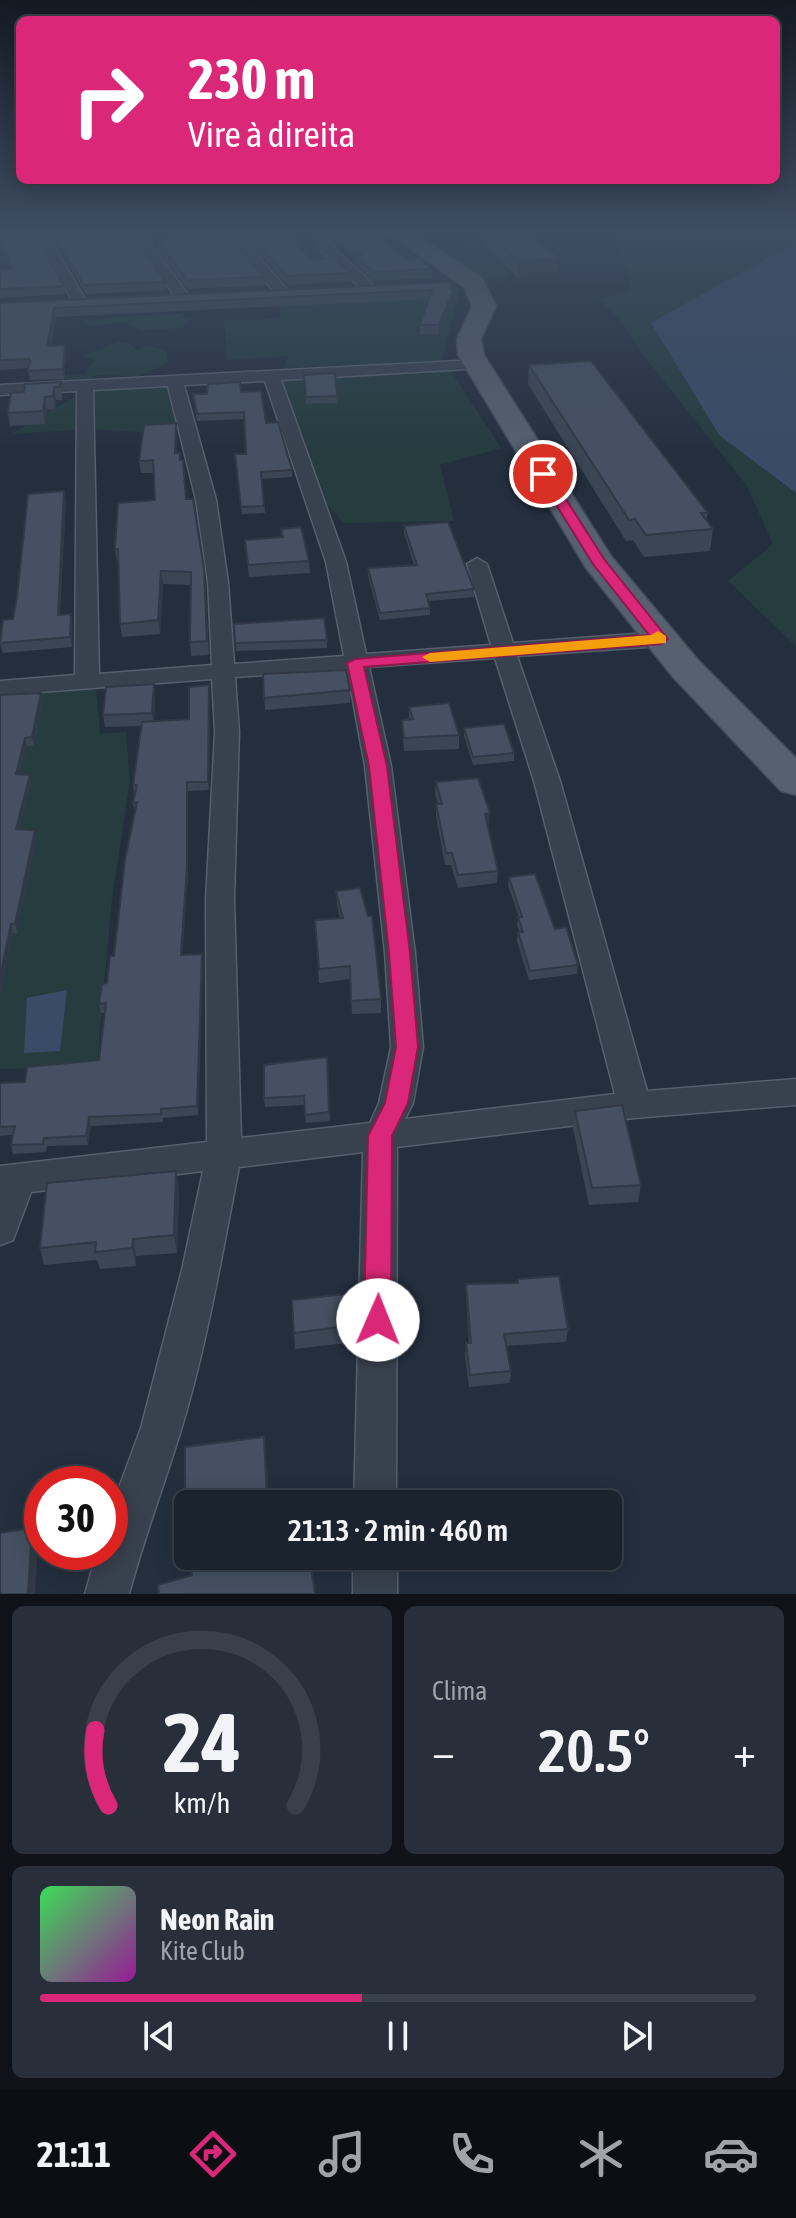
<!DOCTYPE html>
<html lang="pt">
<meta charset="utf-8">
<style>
:root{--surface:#1b232e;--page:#282f3a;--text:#f1f3f6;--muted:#a0a4aa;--line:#39404a;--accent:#db2777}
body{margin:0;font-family:"Asap Condensed",sans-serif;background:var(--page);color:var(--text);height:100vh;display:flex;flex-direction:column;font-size:30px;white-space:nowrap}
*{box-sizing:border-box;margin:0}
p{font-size:26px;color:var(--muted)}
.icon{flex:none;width:44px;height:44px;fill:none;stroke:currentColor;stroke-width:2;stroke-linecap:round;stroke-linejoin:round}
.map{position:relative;height:1594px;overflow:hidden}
.drawer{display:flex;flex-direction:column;gap:12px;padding:12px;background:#0f1319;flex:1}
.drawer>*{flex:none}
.hud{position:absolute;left:16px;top:16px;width:764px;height:168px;border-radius:12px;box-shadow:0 4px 20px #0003,0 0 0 2px var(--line);background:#db2777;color:#fff;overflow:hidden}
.speed{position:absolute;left:24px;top:1466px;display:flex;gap:16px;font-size:40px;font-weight:700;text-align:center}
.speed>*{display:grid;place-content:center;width:104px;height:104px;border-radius:50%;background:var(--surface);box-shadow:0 4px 20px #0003,0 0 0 2px var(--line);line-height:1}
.speed .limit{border:12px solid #d22;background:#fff;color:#111}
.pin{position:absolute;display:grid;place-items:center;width:68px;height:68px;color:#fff;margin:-34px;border:4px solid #fff;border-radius:50%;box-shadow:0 2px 8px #0007}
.me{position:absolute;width:88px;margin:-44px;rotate:1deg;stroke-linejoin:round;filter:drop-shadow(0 0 6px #0008)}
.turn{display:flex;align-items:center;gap:28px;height:168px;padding:0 40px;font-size:36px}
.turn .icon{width:104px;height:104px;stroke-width:2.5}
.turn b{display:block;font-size:56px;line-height:68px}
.big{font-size:60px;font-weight:600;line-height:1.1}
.drawer .card{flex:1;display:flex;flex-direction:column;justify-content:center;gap:12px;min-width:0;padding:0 28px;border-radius:12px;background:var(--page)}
.drawer .dial{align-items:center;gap:0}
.dial svg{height:208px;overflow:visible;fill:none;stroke:var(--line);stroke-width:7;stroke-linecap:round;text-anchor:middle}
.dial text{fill:var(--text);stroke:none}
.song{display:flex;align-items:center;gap:24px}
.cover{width:96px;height:96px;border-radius:12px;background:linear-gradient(135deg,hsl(130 70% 55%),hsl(300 70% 35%))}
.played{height:8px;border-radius:4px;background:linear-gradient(90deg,var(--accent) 45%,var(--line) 45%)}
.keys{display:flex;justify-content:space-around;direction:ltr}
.heat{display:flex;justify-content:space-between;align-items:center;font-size:44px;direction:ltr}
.drawer .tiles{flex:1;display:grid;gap:12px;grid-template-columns:1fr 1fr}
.card:last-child{grid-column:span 2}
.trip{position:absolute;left:174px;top:1490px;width:448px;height:80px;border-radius:12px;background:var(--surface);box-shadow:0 4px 20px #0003,0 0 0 2px var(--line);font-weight:600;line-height:80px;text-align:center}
.menu{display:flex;height:128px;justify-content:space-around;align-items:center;background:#0b0e12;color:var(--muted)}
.menu .icon{width:56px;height:56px}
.menu .selected{color:var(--accent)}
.menu b{font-size:36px;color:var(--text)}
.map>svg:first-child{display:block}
.green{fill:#263c3f}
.water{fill:#394c67}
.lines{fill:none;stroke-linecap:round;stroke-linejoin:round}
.minor-casing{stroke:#565f6c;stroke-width:3}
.primary-casing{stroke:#414a57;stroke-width:3}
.minor{fill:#38414e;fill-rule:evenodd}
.primary{fill:#56606e;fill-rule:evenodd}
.wall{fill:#3b4654}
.shaded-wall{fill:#303945}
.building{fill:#455162;stroke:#303945;stroke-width:2}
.route{fill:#db2777;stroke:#8e194d;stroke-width:2}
.slow{fill:#f59e0b}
</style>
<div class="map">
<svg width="796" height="1594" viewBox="0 0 796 1594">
<rect width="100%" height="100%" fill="#242f3e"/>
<g class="green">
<path d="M616 231H796V242L651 324 719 435 796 493V646L728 581 773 544 747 486 644 356 622 323 598 299 631 290Z"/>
<path d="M480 244 485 247 511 278C492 280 466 279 458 259L443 253Z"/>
<path d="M460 288 442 361 283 368 288 356 227 360 224 321 280 318 281 298Z"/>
<path d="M185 313 182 317 192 319 182 328 140 330C122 315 102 330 83 324L86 320Z"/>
<path d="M117 342 129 343 136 350 149 346 166 350 168 363 138 376 96 375 87 381 69 384 57 380 60 376 85 374 95 360 84 356Z"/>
<path d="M450 370 501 448 440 465 454 521 343 523 327 504 280 378Z"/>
<path d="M172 386 181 427 168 434 91 429 11 434 90 388Z"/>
<path d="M96 688 100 734 126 732 130 781 112 899 97 1066 0 1069V696Z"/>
</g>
<g class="water">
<path d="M796 242V493L719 435 651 323Z"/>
<path d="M67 990 60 1051 24 1053 27 998Z"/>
</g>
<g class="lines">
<g class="minor-casing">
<g id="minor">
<path d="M33 231H45L86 301 84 304H74Z"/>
<path d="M129 231H142L188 295 186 298H176Z"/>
<path d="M223 231H236L286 288V294H276Z"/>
<path d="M312 231H324C333 255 360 267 374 287L372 290H362L321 250Z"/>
<path d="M477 360 483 362V368L281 380 346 562 366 654 491 645 467 564 477 558 487 564 513 643 661 632 669 634 672 639 669 644 661 646 517 656 560 781 647 1091 796 1079V1105L634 1118 397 1147 396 1504H354L363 1152 239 1167C222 1254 207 1345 181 1430 164 1485 144 1538 129 1594H85L97 1552H110V1512L141 1428 182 1270 203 1171 31 1192 13 1240 0 1245V1166L207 1142 206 899 215 732 212 679 0 695V681L75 675 77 391 0 395V385ZM265 381 326 562 344 656 234 664 228 582 216 500 184 385ZM168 386 196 500 208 582 212 665 99 674 93 390ZM495 658 534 781 615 1094 405 1119 413 1103 423 1047 415 953 391 766 369 667ZM347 669 365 766 385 953 391 1047 379 1103 370 1123 241 1138 234 899 239 732 235 677Z"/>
<rect x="353" y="1556" width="44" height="38"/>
</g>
</g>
<g class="primary-casing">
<path id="primary" d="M386 231H410L482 278 496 306 481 339 484 355 611 556 698 660 796 758V795L781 791 672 676 586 568 458 355 457 339 472 306 464 287Z"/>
</g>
<use href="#minor" class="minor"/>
<use href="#primary" class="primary"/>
</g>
<g class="wall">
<path d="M0 231 64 286 65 294 0 298V271L11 270 0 241Z"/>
<path d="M49 231H130L166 282V290L86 294Z"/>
<path d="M240 231H285L311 260 351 273V281L287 285Z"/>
<path d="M335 231H374L405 259 432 269V278L373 281 356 264 355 257 335 236Z"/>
<path d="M485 231 557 275 518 278 485 247Z"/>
<path d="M173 232 264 277 265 285 187 289 158 249V241L173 239Z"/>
<path d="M452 282 453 299 439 334H420V325L429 299 56 317 51 346 65 345 66 354 64 379 30 380 28 368 0 370V303Z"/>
<path d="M529 365 708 513 706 520 713 529 710 551 644 557 633 540 626 541 528 384Z"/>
<path d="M335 373 337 403 306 404 304 375Z"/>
<path d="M61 382 62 400H56L55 409 47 410 45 424 10 426 8 413 24 392Z"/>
<path d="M241 392 266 423 292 470V477L262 479 265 513 242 514 235 454H246L245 419 197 421 193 394Z"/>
<path d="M177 435 176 453 205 582 209 655 191 656 190 642 191 585 163 584 160 634 122 637 120 624 119 562H117L115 549 155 500 154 473H141L139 461Z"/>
<path d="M66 500 60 615 72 624V647L3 653 0 643 13 619Z"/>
<path d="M404 526 474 589V597L429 601 430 608V615L380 620 368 576V568L414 565 404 533Z"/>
<path d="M281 529 309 561 310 573 249 577 245 540 281 538Z"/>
<path d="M234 624 327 640V648L236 651Z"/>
<path d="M263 674 350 690V703L265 710Z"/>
<path d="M154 684 155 696 154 721 189 719 209 685 210 694 209 790 188 791V873L182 955 203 963 198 1115 163 1118V1122L91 1126 88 1145 47 1146 46 1152 13 1154 11 1145 13 1135 0 1136V1083L25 1082 99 1060 105 1013H101L99 1004 107 983 114 956 135 811 133 803 134 794 133 785 142 726 105 727 103 715Z"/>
<path d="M0 695 43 701 34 746H27L20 775 31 783 20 829 37 838 17 933H13L0 997Z"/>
<path d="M409 707 459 735V749L404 751 402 720 409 719Z"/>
<path d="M464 728 514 753V761L473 765 464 736Z"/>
<path d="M436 782 489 825H487L498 871 497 883 458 888 451 865H445L436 816V804H438L435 794Z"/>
<path d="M509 877 555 929 578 965 577 974 529 980 517 941 518 932H520L517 926 519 917 508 885Z"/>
<path d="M336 891 381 999V1013L352 1014 350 979 319 983 315 920 340 918 337 904Z"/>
<path d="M327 1057 330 1121 306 1123 304 1105 265 1107 264 1098Z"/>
<path d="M575 1111 641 1185 638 1202 589 1205 573 1128Z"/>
<path d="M179 1189 177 1253 136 1256V1266L100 1269 97 1260 44 1265 40 1248Z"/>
<path d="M518 1279 568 1329 566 1342 506 1346 511 1371 510 1383 469 1387 465 1355 466 1343H469L466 1297V1284L518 1283Z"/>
<path d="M355 1293V1342L295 1349 292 1300Z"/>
</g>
<g class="shaded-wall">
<path d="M559 258 557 275 518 278 519 261Z"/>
<path d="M453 291V299L439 334V325Z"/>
<path d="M54 308 56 317 49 355 47 346Z"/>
<path d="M65 345 66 354 64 379 63 369Z"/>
<path d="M54 387 56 400 55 409 53 396Z"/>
<path d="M45 397 47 410 45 424 43 411Z"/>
<path d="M176 423 177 435 176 465 175 453Z"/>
<path d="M64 491 66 500 59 625 58 615Z"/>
<path d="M161 571 163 584 160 634 158 620Z"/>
<path d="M71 614 72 624V647L70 637Z"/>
<path d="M154 684 155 696 153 726 152 713Z"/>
<path d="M209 685 210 694 209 790 208 782Z"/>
<path d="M41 693 43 701 34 746 32 737Z"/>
<path d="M25 738 27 746 18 783 16 774Z"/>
<path d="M30 775 31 783 18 838 16 829Z"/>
<path d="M187 782 188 873 182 964 181 955Z"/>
<path d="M490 813 489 825 484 826 485 814Z"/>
<path d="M35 830 37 838 17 933 15 924Z"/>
<path d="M11 924 13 933 0 997V977Z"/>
<path d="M202 954 203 963 198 1115 197 1106Z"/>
<path d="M89 1117 91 1126 88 1145 86 1136Z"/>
<path d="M176 1171 179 1189 177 1253 174 1235Z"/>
<path d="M133 1239 136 1256V1266L132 1248Z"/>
<path d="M264 1437 266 1453 269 1504H268Z"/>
<path d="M32 1528 38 1544 35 1594H28Z"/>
</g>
<g class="building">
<path d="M0 231H33L64 286 0 289V271L12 269 0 236Z"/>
<path d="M52 231H130L166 282 84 285Z"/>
<path d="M225 231 264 277 187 280 158 241 176 239 173 232Z"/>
<path d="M247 231H285L311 260 334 258 351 273 287 276Z"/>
<path d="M338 231H374L405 259 420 258 432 269 373 272 355 255H362Z"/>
<path d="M485 231H523L559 258 519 261Z"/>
<path d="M452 282 450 288 453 291 439 325H420L432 290 54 308 47 346 65 345 63 369 28 371 30 359 0 360V303Z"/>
<path d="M591 361 708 513H701L713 529 646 535 635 519 629 520 529 365Z"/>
<path d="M335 373 337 396 306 397 304 375Z"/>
<path d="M61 382 60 387H54L53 396 45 397 43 411 8 413 11 393 24 392 25 384Z"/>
<path d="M240 382 241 392 261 391 266 423 278 422 292 470 261 472 264 506 241 507 235 454H246L244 412 197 414 193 394H207L208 384Z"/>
<path d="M176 423 175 453H180V460H183L186 499H193L204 569 207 641 190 642 191 572 161 571 158 620 120 624 118 549H115L118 503 155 500 153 460 139 461 144 425Z"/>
<path d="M64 491 58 615 71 614 70 637 0 643 3 620 13 619 17 597 28 494Z"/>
<path d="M448 522 474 589 426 594 430 608 380 613 368 568 417 565 404 526Z"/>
<path d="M301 527 309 561 248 565 245 540 283 537 281 529Z"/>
<path d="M324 618 327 640 235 643 234 624Z"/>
<path d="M346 670 350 690 264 698 263 674Z"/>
<path d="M154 684 152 713 103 715 106 687Z"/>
<path d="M209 685 208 782H187V865L181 955 202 954 197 1106 161 1109V1114L89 1117 86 1136 44 1138 43 1144 11 1145 15 1126 0 1127V1083L25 1082 27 1067 99 1060 106 1003 99 1004 102 984 107 983 110 956H114L125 860 137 802 133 803 137 785H133L142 722 189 719V687Z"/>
<path d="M41 693 32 737 25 738 16 774 30 775 16 829 35 830 15 924H11L0 977V695Z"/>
<path d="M449 703 459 735 404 738 402 720 413 719 409 707Z"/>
<path d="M504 724 514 753 473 757 464 728Z"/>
<path d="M478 778 490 813 485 814 498 871 458 875 452 853H446L436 804H442L436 782Z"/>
<path d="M535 874 555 929 566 927 578 965 530 971 518 932H523L518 917H522L509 877Z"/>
<path d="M360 888 368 916H372L381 999 351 1001 350 966 319 969 315 920 343 918 336 891Z"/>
<path d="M327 1057 329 1112 305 1115 304 1096 264 1098V1065Z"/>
<path d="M622 1105 641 1185 592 1188 575 1111Z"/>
<path d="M176 1171 174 1235 133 1239 132 1248 95 1252 96 1242 40 1248 47 1183Z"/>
<path d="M559 1276 568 1329 504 1334 511 1371 470 1375 466 1343H471L466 1284 518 1283V1279Z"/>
<path d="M355 1293 354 1325 294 1333 292 1300Z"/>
<path d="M264 1437 267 1502 336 1491 337 1504H188V1554L181 1518 185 1517V1447Z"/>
<path d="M32 1528 28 1594H0V1533Z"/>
<path d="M188 1556H309L315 1594H159L158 1585 192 1575Z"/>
</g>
<linearGradient id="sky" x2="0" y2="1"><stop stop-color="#141a22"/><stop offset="0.51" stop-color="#3f4d63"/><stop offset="1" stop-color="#3f4d63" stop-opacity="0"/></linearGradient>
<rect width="796" height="454" fill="url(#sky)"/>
<path class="route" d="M539 471H548L604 559 668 639 661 644 364 667 387 766 410 953 418 1047 408 1103 392 1136 391 1320 387 1329 378 1332 368 1329 364 1320 368 1136 385 1103 396 1047 389 953 369 766 347 663 355 659 649 635 593 564 537 474Z"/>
<path class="slow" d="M658 631 666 636V643L430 662 422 657 430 653 651 635Z"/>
</svg>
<div class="speed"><div class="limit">30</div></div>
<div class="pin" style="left:543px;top:474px;background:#d93025"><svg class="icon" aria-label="arrive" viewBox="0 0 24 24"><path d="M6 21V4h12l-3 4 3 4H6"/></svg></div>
<svg class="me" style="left:378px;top:1320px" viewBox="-20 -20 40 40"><circle r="19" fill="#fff"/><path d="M0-13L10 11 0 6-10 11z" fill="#db2777"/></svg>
<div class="trip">21:13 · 2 min · 460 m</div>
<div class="hud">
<div class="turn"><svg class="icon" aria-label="right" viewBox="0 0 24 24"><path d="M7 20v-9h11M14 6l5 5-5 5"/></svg><div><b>230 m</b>Vire à direita</div></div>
</div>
</div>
<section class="drawer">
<div class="tiles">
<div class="card dial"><svg viewBox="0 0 100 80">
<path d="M14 69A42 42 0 1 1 86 69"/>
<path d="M14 69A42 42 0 0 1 9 40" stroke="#db2777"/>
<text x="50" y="56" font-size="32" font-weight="700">24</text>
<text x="50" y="72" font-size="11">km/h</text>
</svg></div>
<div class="card"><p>Clima</p>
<div class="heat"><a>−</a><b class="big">20.5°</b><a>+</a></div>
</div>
<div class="card">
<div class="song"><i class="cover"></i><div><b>Neon Rain</b><p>Kite Club</p></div></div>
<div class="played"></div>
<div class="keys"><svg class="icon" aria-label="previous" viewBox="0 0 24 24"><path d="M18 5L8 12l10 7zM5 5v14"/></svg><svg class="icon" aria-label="pause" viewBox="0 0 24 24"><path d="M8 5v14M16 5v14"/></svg><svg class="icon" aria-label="next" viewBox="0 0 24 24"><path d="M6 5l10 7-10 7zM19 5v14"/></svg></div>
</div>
</div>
</section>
<nav class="menu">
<b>21:11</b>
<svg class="icon selected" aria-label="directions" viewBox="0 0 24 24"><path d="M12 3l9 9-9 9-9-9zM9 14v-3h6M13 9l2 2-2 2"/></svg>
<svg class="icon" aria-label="music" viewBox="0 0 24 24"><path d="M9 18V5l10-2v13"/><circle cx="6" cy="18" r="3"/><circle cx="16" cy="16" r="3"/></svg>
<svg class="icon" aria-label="phone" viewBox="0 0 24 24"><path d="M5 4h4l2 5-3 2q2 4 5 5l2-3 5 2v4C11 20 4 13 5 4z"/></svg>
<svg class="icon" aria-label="climate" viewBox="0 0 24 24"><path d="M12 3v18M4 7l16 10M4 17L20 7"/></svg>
<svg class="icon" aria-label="car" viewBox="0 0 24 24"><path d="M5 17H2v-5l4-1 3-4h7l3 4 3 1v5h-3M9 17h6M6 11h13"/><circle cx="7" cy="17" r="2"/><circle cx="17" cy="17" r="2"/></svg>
</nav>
